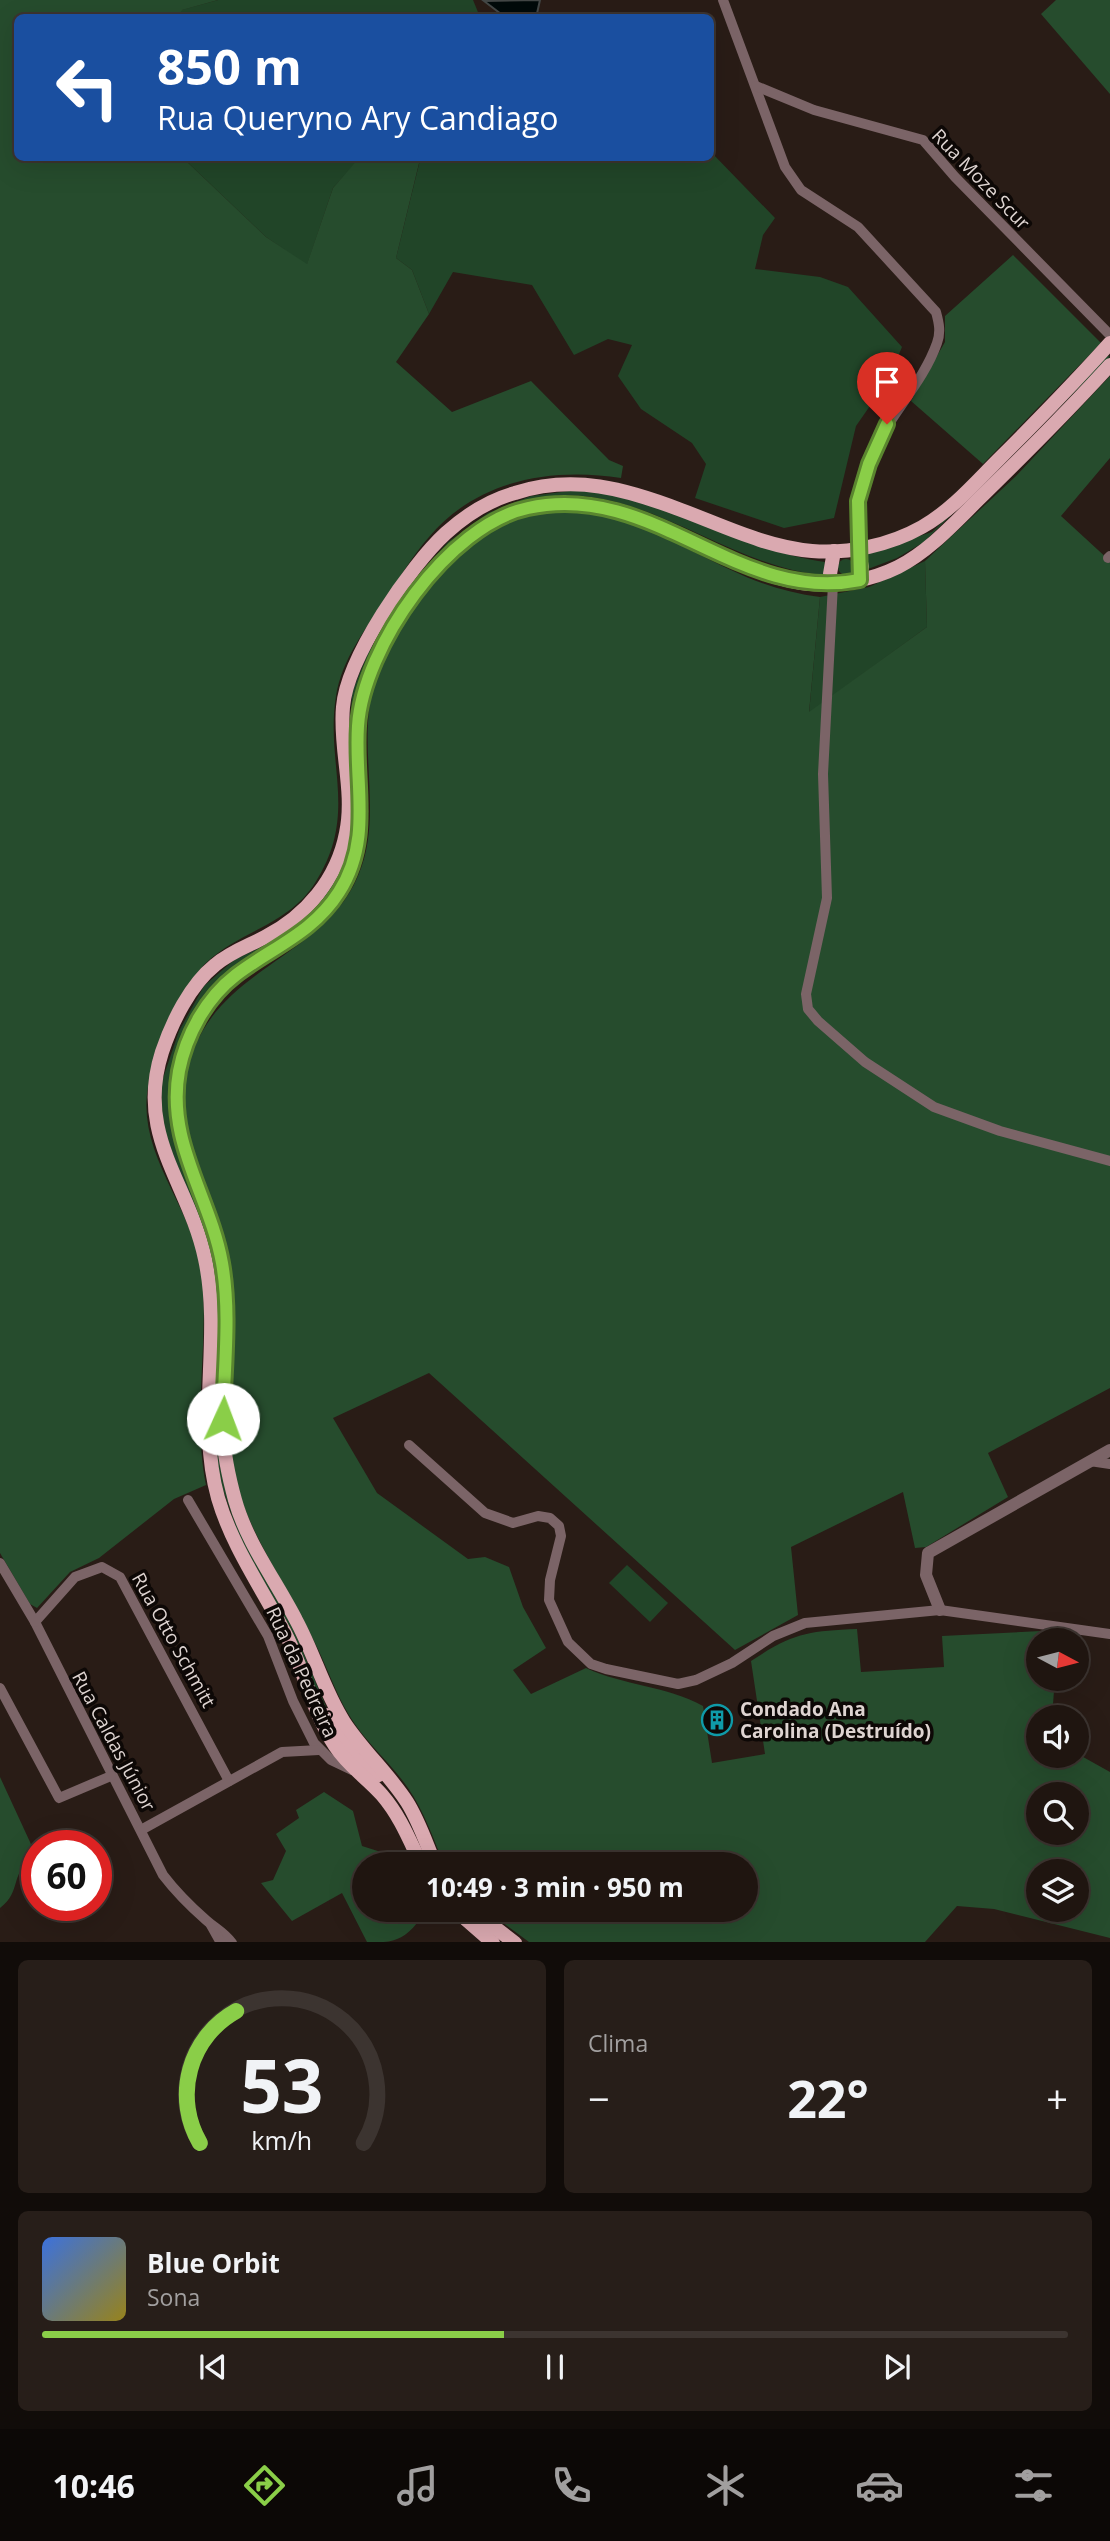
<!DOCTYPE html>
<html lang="pt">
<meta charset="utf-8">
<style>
:root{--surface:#1f1510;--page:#271e19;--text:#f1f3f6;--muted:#a19f9f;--line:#3c3430;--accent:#8ace48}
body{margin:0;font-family:"Open Sans",sans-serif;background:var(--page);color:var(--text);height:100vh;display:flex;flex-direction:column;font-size:26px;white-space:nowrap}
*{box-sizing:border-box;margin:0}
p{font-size:23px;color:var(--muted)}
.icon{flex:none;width:38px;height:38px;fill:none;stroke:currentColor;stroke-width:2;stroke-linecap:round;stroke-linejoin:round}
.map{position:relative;height:1942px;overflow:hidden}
.sheet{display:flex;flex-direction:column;gap:18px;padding:18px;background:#110c09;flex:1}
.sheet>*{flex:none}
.banner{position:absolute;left:14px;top:14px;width:700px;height:147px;border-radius:10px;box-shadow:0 7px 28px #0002,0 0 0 2px var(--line);background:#1a4fa0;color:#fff;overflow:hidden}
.needle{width:46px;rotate:97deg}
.tools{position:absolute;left:1026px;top:1628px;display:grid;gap:14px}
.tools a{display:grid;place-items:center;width:63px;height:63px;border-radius:50%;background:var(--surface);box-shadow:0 7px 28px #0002,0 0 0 2px var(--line);font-size:35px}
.speed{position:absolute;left:21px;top:1830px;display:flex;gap:14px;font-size:35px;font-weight:700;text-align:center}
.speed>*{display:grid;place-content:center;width:91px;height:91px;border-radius:50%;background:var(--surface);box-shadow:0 7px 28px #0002,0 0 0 2px var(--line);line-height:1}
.speed .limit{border:10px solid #d22;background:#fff;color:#111}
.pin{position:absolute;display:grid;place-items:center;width:60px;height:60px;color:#fff;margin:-72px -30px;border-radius:50% 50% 50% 0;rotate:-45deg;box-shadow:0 0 7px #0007}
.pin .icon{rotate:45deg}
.me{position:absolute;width:77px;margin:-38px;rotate:2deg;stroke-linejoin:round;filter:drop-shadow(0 0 5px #0008)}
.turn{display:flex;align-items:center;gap:24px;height:147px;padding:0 28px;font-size:32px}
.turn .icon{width:91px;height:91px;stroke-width:2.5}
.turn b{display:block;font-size:49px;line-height:60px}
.big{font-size:52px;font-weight:700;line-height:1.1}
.sheet .card{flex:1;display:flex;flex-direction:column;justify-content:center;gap:10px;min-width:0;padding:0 24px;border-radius:10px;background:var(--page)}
.sheet .dial{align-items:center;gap:0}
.dial svg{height:182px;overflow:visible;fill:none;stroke:var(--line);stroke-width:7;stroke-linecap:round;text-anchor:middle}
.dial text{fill:var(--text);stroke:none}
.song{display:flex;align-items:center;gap:21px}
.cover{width:84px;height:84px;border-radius:10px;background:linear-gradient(135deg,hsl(220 70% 55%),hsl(50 70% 35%))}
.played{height:7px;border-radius:4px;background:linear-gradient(90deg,var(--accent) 45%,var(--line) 45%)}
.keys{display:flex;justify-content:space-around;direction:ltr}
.heat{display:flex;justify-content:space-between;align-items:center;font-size:38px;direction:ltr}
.sheet .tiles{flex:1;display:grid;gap:18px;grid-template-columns:1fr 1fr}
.card:last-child{grid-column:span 2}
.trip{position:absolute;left:352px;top:1852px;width:406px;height:70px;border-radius:35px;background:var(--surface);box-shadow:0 7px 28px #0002,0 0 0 2px var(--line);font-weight:700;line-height:70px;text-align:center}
.menu{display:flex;height:112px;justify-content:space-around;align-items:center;background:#0c0806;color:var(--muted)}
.menu .icon{width:49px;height:49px}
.menu .active{color:var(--accent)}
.menu b{font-size:32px;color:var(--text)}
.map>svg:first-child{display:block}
.green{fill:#214528}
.forest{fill:#264c2d;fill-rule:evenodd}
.water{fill:#000a0a;stroke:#434746;stroke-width:2}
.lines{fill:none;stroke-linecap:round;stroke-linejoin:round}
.minor{stroke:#7b6467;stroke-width:10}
.tertiary{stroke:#7b6467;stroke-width:12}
.primary{stroke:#daa9b0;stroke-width:14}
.route-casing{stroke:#5a862f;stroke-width:18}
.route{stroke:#8ace48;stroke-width:12}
.labels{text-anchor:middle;stroke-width:7;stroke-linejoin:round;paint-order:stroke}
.street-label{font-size:19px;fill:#ded4d1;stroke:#0d0806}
.poi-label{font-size:19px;font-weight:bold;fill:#ded4d1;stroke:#0d0806;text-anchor:start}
</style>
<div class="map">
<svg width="1110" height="1943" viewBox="0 0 1110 1943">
<rect width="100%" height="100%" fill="#291c16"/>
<g class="green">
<path d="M218 0H473L480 17 178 18 181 10Z"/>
<path d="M711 152 775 218 763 235 755 269 820 277 848 287 902 347 888 380 856 426 834 518 784 528 695 498 706 464 692 443 641 409 618 376 632 345 608 339 574 355 532 285 453 272 429 314 412 270 396 258 420 160 414 158H710Z"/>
<path d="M183 158H360L333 188 307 265 266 237Z"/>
<path d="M1107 355 1110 357 924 542 897 558 868 569 866 553 932 532 1007 459Z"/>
<path d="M569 491C581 491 595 490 607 492 681 504 747 552 825 562L824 575C722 567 633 473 530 500 505 507 480 518 459 534 420 566 356 666 352 717 346 780 368 823 334 885 316 918 286 936 255 955 247 960 237 965 231 971 220 983 175 1063 172 1078 160 1149 208 1210 217 1279 225 1340 214 1403 220 1465L225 1486 288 1616 329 1714 322 1701 316 1697 295 1638 240 1539 218 1475 214 1439 217 1328 162 1126 161 1084 179 1031 204 986 234 960 280 938 305 919 320 903 344 863 352 692 368 653 418 576 448 542 488 513 531 496Z"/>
<circle cx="846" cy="567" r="8"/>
<path d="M925 561 927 627 809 713 820 597 869 587Z"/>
<path d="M627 1565 668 1603 650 1622 609 1583Z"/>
</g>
<g class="forest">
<path d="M0 0H218L182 10 178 17 18 18V158H183L266 237 307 264 333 188 359 158 420 159 396 258 412 270 429 314 396 362 452 412 531 381 609 460 623 466 621 478C551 467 477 480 429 537 412 556 399 579 385 600 365 630 342 659 336 696 325 765 359 814 315 883 289 924 243 930 208 961 186 980 153 1057 148 1087 136 1156 195 1209 202 1275 209 1345 192 1415 206 1485L174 1499 99 1558 70 1572 37 1608 30 1604 0 1553Z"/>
<path d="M1056 0H1110V94L1041 14Z"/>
<path d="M1013 255 1101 343 983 464 911 401 945 342V316Z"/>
<path d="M1110 376V458L1061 516 1110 561V1388L988 1453 1008 1497 926 1547 915 1548 903 1492 791 1547 798 1615 735 1650 429 1373 333 1418 377 1493 468 1559 485 1557 509 1567 523 1607 546 1648 513 1670 531 1694 586 1668C625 1686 664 1685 703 1706L712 1763 765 1754 751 1661C793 1633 808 1631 857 1629L861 1672 944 1667 942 1636 1041 1631V1640H1038V1678H1055L1052 1717H1038V1755H1076V1753L1110 1772V1938L994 1909 957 1906 925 1942H529L484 1909H746V1864H444C433 1838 424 1811 408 1788 390 1762 365 1742 349 1715 335 1692 326 1664 313 1639 289 1589 254 1542 238 1489 216 1414 241 1333 227 1256 214 1182 163 1130 194 1049 225 968 325 954 358 876 385 814 355 745 375 682 389 640 421 596 451 564 465 548 484 536 503 526 585 485 658 536 731 570 760 584 789 593 820 597L809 712 927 627 925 561 1016 476ZM1038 1794H1076V1832H1038ZM1038 1871H1076V1909H1038Z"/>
<path d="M0 1777 36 1855C8 1873 23 1891 0 1908Z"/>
<path d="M324 1792 353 1811 362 1846 384 1853 387 1864H364V1909H401L417 1923C402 1942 389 1943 367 1942L342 1893 292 1921 261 1883 273 1880 286 1851 276 1834 299 1818 296 1810Z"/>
</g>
<path class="water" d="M540 0 536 18 505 17 484 1Z"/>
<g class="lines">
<g class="minor">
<path d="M723 0 785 167 801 190 858 227 936 312C939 323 941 332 937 343 922 386 884 420 868 464 858 493 857 519 858 549"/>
<path d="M756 86 814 110 923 140 955 177 1110 335"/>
<path d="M1108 558 1110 556"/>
<path d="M833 584 823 774 827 898 806 994 808 1009 818 1021 865 1062 934 1107 1000 1131 1110 1161"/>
<path d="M409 1445 485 1513 513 1523 538 1516 550 1518 559 1526 561 1536 550 1580 549 1600 568 1642 591 1664 606 1669 678 1684 696 1680 732 1663 773 1636 805 1623 940 1610 1110 1634"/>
<path d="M1090 1461 1110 1464"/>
<path d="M188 1500 268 1636 293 1701 314 1743 331 1760 352 1770"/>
<path d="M0 1563 35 1622 163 1875C176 1892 190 1906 206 1920 216 1929 224 1932 232 1943"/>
<path d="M35 1622 75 1577 102 1567 120 1577 229 1781"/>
<path d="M0 1688 59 1798 111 1776"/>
<path d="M141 1830 282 1752 319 1750"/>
<path d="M211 1925 221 1943"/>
</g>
<path class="tertiary" d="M940 1610 926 1575 928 1553 1110 1450"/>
<g class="primary">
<path d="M858 549 862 567 860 580"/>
<path d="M833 584 830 574 834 551"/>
<path d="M326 1715 357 1759 379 1775"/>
<path d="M421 1864C409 1839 400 1816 382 1795 366 1777 348 1766 335 1746 311 1709 304 1668 284 1631 261 1587 232 1546 218 1498 196 1419 222 1338 205 1259 189 1183 135 1136 162 1052 172 1022 190 985 215 965 230 952 248 946 265 937 306 916 337 879 346 833 355 791 339 749 343 707 347 658 410 566 446 533 466 515 489 500 515 493 574 474 626 489 681 510 724 526 766 547 812 551 849 554 890 545 922 527 952 510 975 483 999 459 1037 421 1074 383 1110 343"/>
<path d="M435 1864C426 1843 419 1821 407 1802 389 1774 363 1751 344 1722 324 1691 314 1653 296 1620 276 1581 247 1543 235 1500 229 1478 224 1456 223 1433 221 1374 234 1312 219 1253 202 1182 159 1122 186 1047 195 1020 214 992 237 974 291 934 340 924 357 848 367 807 355 766 358 724 364 645 444 534 521 510 573 493 627 510 674 532 717 553 761 579 810 584 839 586 872 580 898 567 931 550 957 520 984 494 1027 452 1069 410 1110 365"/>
<path d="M454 1909 493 1943"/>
<path d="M471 1909 515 1943"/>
</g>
</g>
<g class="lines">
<g class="route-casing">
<path id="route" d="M223 1419C224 1367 231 1314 222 1263 210 1196 166 1142 179 1071 186 1035 206 998 236 975 273 947 313 933 339 892 373 839 354 784 358 726 363 647 448 525 528 508 653 480 738 605 860 580L858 501 869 464 887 424"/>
</g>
<use href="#route" class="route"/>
</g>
<defs>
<g id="building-ring" transform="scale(1.575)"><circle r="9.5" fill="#0d0806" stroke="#0f9aa8" stroke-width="1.5"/><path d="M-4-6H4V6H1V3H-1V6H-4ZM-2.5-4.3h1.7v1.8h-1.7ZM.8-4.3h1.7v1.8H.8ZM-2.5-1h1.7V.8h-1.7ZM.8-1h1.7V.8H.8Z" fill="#0f9aa8"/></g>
</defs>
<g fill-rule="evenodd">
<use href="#building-ring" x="717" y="1720"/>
</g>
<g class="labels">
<g class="street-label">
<text transform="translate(981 179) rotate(46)" y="7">Rua Moze Scur</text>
<text transform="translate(174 1640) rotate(61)" y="7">Rua Otto Schmitt</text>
<text transform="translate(302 1672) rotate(65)" y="7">Rua da Pedreira</text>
<text transform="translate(114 1741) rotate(62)" y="7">Rua Caldas Júnior</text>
</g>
<g class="poi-label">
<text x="740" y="1716">Condado Ana<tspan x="740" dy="22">Carolina (Destruído)</tspan></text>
</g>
</g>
</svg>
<div class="tools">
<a><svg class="needle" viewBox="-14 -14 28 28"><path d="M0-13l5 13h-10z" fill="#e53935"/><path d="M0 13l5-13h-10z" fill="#a19f9f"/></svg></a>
<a><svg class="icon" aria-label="sound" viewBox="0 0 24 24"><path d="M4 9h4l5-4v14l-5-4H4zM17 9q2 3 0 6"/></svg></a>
<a><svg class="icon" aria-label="search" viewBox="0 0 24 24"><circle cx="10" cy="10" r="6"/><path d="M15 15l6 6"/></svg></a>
<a><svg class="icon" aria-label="layers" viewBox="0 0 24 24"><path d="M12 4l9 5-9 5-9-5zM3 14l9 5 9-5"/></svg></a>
</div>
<div class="speed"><div class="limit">60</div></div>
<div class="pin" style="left:887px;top:424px;background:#d93025"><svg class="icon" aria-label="arrive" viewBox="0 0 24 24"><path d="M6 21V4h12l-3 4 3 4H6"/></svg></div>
<svg class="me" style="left:223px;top:1419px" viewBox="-20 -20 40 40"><circle r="19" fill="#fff"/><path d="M0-13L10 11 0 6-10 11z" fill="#8ace48"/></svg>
<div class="trip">10:49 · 3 min · 950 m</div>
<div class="banner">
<div class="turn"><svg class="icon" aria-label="left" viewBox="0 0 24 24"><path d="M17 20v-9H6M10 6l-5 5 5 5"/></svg><div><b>850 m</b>Rua Queryno Ary Candiago</div></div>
</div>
</div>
<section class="sheet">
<div class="tiles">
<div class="card dial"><svg viewBox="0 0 100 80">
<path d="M14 69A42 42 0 1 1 86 69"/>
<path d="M14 69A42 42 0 0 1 30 11" stroke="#8ace48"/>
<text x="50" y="56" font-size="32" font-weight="700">53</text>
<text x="50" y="72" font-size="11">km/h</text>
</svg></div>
<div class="card"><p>Clima</p>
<div class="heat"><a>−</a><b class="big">22°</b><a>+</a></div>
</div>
<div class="card">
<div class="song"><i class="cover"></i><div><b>Blue Orbit</b><p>Sona</p></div></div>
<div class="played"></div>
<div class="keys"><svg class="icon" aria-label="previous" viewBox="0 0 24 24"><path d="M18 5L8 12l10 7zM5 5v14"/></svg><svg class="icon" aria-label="pause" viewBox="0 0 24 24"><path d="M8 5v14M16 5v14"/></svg><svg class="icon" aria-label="next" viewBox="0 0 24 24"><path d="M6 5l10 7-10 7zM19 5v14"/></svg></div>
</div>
</div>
</section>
<nav class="menu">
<b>10:46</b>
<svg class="icon active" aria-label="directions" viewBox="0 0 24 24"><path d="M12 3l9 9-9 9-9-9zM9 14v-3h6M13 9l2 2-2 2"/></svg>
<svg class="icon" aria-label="music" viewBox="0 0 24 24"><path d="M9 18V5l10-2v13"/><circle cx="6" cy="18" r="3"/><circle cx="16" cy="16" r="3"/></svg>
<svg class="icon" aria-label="phone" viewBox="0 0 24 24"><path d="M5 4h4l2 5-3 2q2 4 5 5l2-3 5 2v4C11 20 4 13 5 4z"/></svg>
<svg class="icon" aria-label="climate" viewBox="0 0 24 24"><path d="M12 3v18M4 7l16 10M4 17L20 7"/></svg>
<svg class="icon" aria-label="car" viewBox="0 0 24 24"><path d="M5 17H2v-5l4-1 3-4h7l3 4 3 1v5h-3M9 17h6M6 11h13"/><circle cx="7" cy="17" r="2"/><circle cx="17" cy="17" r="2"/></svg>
<svg class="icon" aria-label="filters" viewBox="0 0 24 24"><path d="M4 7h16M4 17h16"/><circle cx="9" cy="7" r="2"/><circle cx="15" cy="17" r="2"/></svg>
</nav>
